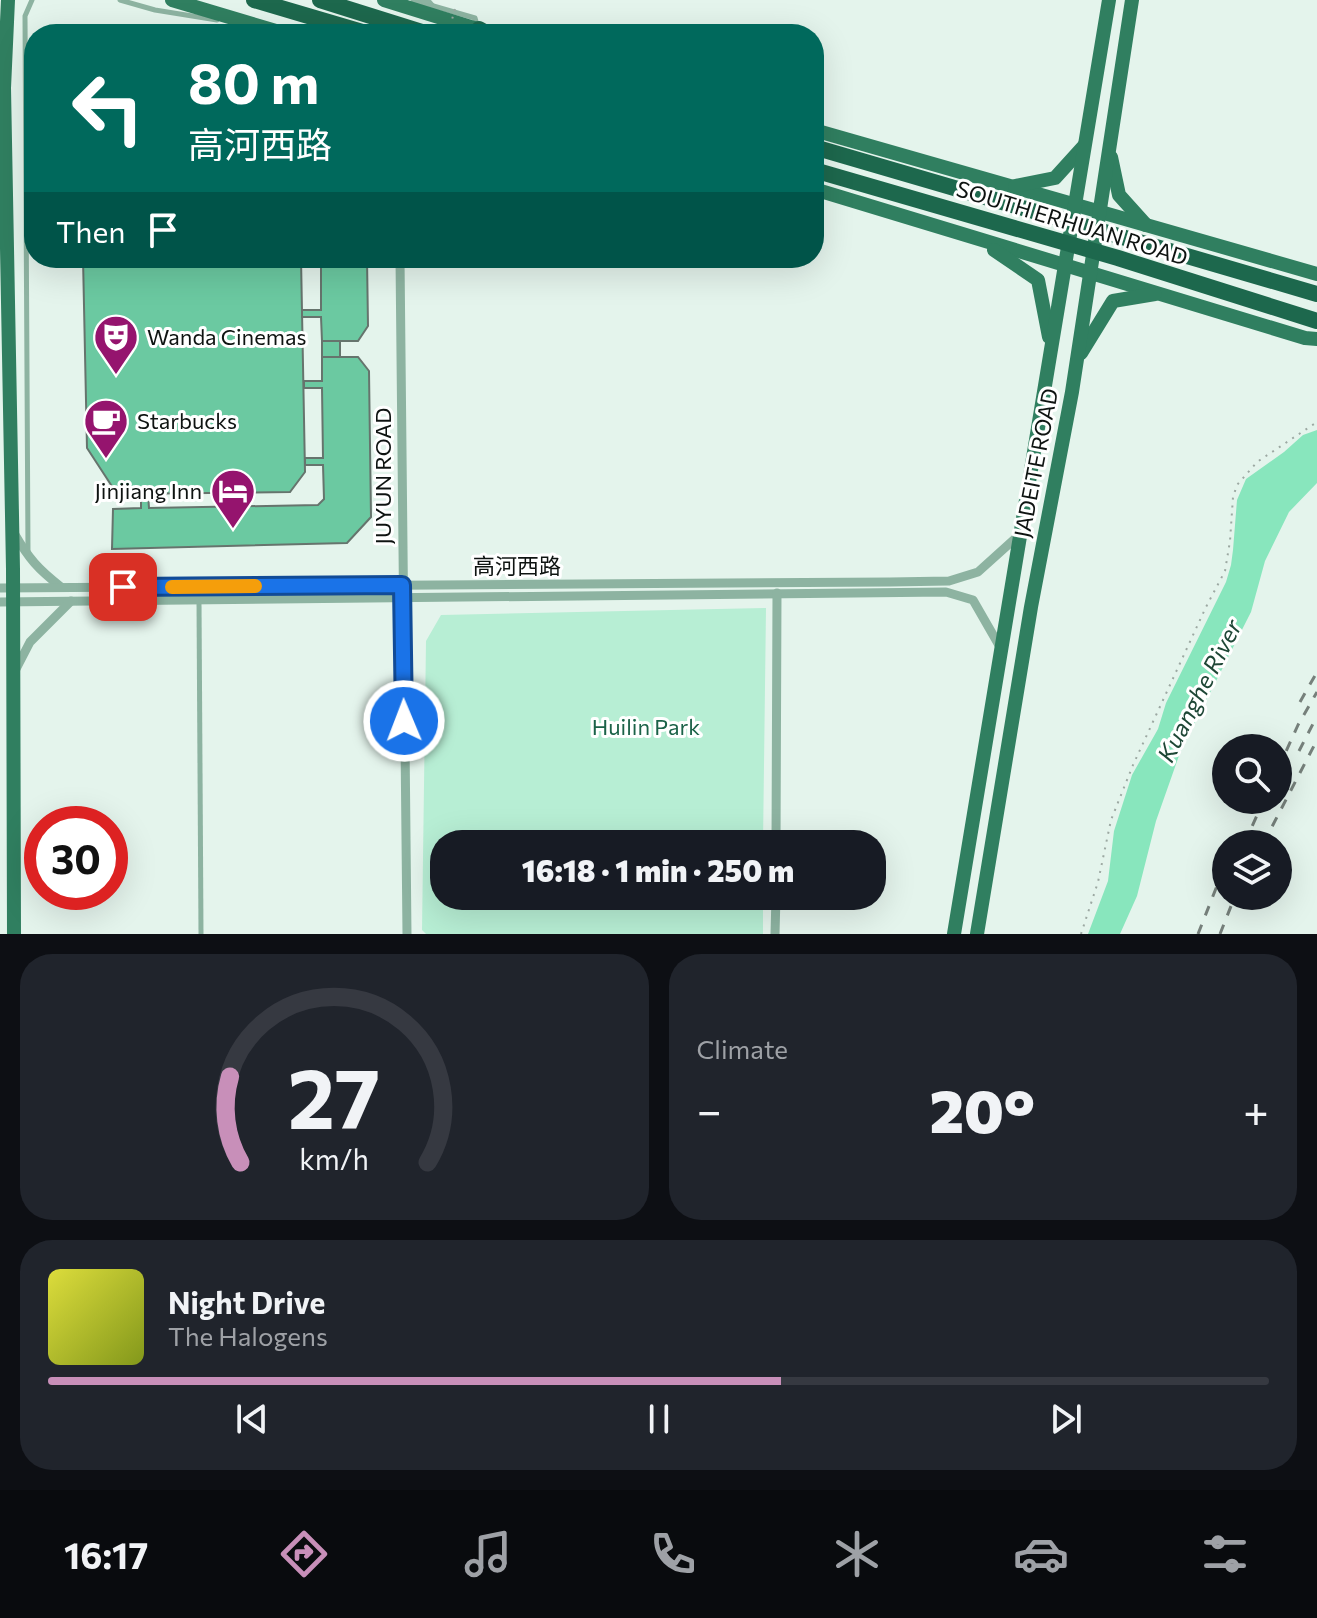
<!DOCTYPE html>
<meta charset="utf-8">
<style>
:root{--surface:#171b24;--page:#20242c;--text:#f1f3f6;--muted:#9ea1a6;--line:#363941;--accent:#c88fb9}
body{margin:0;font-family:Commissioner,"Noto Sans SC",sans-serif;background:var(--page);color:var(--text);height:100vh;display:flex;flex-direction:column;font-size:30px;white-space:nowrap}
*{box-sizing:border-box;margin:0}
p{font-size:26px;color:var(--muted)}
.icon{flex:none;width:44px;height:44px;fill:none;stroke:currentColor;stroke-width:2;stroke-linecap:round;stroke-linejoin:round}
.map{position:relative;height:934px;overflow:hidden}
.details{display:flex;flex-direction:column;gap:20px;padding:20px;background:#0d0f14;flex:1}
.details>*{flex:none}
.guide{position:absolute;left:24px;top:24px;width:800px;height:244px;border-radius:32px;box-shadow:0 8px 32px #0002;background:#00695c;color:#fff;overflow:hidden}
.buttons{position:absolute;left:1212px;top:734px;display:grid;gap:16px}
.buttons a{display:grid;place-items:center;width:80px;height:80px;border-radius:50%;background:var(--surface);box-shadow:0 8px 32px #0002;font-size:40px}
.speed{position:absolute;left:24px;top:806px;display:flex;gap:16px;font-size:40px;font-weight:700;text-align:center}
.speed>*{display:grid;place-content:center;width:104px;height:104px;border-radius:50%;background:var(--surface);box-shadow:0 8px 32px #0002;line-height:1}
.speed .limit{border:12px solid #d22;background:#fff;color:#111}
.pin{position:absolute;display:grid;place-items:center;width:68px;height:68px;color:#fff;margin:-34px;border-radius:16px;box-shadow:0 4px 12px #0006}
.me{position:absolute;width:88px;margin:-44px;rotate:359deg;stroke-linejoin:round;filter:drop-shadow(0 0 6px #0008)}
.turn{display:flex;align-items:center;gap:28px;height:168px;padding:0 32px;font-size:36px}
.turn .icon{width:104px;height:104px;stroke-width:2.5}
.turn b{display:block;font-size:56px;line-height:68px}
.then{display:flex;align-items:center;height:76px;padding:0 32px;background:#0003;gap:16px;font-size:30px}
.big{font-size:60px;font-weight:800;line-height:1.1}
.details .card{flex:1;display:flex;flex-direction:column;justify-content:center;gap:12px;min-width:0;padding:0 28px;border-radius:32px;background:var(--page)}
.details .dial{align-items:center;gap:0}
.dial svg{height:208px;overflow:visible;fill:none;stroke:var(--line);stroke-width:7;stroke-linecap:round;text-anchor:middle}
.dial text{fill:var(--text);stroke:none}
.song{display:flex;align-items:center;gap:24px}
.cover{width:96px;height:96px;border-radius:12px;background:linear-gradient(135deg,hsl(60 70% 55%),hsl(70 70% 35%))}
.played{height:8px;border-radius:4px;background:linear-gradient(90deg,var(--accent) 60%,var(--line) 60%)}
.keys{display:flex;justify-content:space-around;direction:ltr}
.heat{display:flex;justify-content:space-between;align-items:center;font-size:44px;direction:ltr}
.details .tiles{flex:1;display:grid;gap:20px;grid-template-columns:1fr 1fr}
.card:last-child{grid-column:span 2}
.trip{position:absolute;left:430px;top:830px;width:456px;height:80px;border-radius:32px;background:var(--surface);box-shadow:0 8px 32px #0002;font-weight:800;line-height:80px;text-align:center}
.tab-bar{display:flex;height:128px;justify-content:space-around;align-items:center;background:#090b0e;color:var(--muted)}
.tab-bar .icon{width:56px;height:56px}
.tab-bar .current{color:var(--accent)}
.tab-bar b{font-size:36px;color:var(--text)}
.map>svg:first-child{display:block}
.green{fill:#b7eed4}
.water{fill:#88e6bd}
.building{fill:#6bc9a1;stroke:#66746d;stroke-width:2}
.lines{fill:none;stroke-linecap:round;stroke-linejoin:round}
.path{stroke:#9ca8a2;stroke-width:2;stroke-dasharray:2 6;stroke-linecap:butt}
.lane{stroke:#8db3a1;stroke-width:5}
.street{stroke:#8db3a1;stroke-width:9}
.primary{stroke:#307f60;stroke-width:14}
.highway{stroke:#1d684d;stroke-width:16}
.rail{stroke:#76807b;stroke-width:3;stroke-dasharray:10 10;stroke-linecap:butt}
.path-bridge{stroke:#9ca8a2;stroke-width:2;stroke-dasharray:2 6;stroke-linecap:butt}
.highway-bridge{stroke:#1d684d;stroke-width:16}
.route-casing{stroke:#114b97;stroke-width:20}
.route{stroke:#1a73e8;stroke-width:14}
.slow{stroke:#f59e0b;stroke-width:14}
.labels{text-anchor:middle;stroke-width:6;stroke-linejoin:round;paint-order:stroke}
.street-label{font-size:22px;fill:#0e1311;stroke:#fff}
.poi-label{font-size:22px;fill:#0e1311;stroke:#fff;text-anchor:start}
.park-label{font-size:22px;fill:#1b6248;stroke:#fff}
.water-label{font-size:24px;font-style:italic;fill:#1e4736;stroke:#fff}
</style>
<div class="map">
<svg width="1317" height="934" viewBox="0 0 1317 934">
<rect width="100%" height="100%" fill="#e4f4ec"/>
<path class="green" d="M766 608 763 844H444V896H763V934H426L422 930 426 641 441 615Z"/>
<path class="water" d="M1317 430V483L1289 512 1265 561 1251 612 1181 750 1156 821 1137 896 1120 934H1088L1108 881 1114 831 1132 775 1158 729 1166 703 1226 582 1231 565 1233 550 1237 500 1246 479 1284 452 1303 435Z"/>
<g class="building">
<path d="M83 258H301L305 472 290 492 117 494 87 448Z"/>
<path d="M321 258H367L368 326 358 341H322L321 317H302V310H321Z"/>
<rect x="322" y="341" width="18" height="16"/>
<path d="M322 357H358L369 371 371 517 347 543 112 549 113 509 141 508V494H148L149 508 318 505 324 499 323 465H305V458H323L322 388H304V381H322Z"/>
</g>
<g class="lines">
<path class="path" d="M1081 934 1098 882 1111 820 1133 765 1206 607 1225 571 1230 541 1233 497 1237 485 1257 462 1317 422"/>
<g class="lane">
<path d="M120 0 155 10 217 20"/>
<path d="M413 0 475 18 477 25"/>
<path d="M28 553 25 16 32 0"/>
<path d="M199 601 201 934"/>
</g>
<g class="street">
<path d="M425 0 438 15"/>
<path d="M400 258 407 934"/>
<path d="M14 533C29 559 38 569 61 587"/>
<path d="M0 588 890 582 949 581 978 572 1019 535"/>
<path d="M0 602 946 592 973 600 1000 647"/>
<path d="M16 669 30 642 71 601"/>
<path d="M776 844 777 593"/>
<path d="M775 934 776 896"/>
</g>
<g class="primary">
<path d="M8 0 4 88 13 569 14 934"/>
<path d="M172 0 286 34"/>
<path d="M384 0 490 33"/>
<path d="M814 130 1317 274"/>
<path d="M1111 157 1119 195 1146 225"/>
<path d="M1015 186 1055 178 1084 146"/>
<path d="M814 189 1305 338 1317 339"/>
<path d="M994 250 1038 280 1049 337"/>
<path d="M1081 353 1113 301 1155 294"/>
<path d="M954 934 1109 0"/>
<path d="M977 934 1031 607 1072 392 1132 0"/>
</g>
<g class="highway">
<path d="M254 0 369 34"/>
<path d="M320 0 428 34"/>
<path d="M479 29 488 34"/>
</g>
<g class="rail">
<path d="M1300 702 1317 672"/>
<path d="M1299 751 1317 716"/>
<path d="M1278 769 1298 725 1317 692"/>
<path d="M1244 844 1264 800"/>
<path d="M1263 844 1317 740"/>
<path d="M1198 934 1226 863"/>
<path d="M1220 934 1235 896"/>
</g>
<path class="path-bridge" d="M448 34 456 5"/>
<g class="highway-bridge">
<path d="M814 147 1317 294"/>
<path d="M814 170 1118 258 1317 321"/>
</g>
</g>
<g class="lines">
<g class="route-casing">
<path id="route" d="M123 587 402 585 404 721"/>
</g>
<use href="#route" class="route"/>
<path class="slow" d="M172 587 255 586"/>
</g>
<defs>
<g id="theatre-pin" transform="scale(2.3)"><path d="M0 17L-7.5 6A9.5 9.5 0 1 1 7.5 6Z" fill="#95146e" stroke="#fff"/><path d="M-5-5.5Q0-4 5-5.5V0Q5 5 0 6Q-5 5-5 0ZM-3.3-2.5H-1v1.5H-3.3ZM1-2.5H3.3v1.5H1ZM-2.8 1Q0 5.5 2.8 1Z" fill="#fff"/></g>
<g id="cafe-pin" transform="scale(2.3)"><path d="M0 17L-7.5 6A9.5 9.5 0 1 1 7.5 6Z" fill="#95146e" stroke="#fff"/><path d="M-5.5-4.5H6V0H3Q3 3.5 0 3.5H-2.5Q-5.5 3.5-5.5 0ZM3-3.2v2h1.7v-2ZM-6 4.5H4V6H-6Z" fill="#fff"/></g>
<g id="hotel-pin" transform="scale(2.3)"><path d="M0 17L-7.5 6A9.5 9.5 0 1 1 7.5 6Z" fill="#95146e" stroke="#fff"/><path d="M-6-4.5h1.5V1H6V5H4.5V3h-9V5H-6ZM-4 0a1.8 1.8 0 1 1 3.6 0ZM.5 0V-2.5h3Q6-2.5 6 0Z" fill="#fff"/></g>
</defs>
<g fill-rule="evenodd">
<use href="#theatre-pin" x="116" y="337"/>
<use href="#cafe-pin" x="106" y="421"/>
<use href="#hotel-pin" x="233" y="491"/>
</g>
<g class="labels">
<g class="street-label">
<text transform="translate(1072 223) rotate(17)" y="8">SOUTH ERHUAN ROAD</text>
<text transform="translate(1036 463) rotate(-79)" y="8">JADEITE ROAD</text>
<text transform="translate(383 476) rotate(-90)" y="8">JUYUN ROAD</text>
<text x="517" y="574">高河西路</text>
</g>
<g class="poi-label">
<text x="147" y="345">Wanda Cinemas</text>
<text x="137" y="429">Starbucks</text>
<text x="202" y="499" text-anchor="end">Jinjiang Inn</text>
</g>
<g class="park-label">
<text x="646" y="735">Huilin Park</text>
</g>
<g class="water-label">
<text transform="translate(1200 691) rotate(-63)" y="8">Kuanghe River</text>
</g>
</g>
</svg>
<div class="buttons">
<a><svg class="icon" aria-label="search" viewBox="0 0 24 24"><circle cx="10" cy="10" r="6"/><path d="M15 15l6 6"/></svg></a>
<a><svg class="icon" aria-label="layers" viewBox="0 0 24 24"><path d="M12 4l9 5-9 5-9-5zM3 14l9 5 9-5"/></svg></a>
</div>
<div class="speed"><div class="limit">30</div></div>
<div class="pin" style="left:123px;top:587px;background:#d93025"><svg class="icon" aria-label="arrive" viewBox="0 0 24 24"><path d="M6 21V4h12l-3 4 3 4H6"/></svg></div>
<svg class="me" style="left:404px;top:721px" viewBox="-20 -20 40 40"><circle r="17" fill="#1a73e8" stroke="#fff" stroke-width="3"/><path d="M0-11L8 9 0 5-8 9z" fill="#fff"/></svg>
<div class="trip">16:18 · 1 min · 250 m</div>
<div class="guide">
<div class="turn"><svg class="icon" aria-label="left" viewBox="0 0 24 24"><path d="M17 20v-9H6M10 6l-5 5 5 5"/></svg><div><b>80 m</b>高河西路</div></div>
<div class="then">Then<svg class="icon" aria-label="arrive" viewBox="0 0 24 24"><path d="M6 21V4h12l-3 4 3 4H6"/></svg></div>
</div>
</div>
<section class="details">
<div class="tiles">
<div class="card dial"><svg viewBox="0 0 100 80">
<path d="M14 69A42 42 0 1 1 86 69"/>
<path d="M14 69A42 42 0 0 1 10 36" stroke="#c88fb9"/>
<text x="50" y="56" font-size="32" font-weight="700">27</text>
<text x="50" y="72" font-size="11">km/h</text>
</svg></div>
<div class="card"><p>Climate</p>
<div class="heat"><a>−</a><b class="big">20°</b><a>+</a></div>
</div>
<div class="card">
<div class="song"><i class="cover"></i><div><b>Night Drive</b><p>The Halogens</p></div></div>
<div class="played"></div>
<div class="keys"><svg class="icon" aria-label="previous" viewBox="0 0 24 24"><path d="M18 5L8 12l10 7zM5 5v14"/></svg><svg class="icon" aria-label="pause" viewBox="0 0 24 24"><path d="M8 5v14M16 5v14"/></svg><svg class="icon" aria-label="next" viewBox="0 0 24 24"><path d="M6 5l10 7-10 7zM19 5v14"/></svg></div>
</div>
</div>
</section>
<nav class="tab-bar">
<b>16:17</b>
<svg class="icon current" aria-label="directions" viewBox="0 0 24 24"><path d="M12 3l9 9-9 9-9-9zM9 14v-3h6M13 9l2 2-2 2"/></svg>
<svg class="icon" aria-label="music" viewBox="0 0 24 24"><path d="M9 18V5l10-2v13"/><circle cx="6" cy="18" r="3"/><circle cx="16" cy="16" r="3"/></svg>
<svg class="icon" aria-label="phone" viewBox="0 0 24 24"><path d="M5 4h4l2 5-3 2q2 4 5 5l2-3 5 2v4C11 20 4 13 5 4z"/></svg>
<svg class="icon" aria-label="climate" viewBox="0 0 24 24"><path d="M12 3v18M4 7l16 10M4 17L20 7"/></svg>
<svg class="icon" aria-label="car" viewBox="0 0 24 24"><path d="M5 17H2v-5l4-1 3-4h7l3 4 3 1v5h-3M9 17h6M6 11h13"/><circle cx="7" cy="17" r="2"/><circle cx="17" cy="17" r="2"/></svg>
<svg class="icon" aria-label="filters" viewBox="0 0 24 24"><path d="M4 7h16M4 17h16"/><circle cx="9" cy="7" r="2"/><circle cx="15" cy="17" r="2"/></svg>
</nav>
